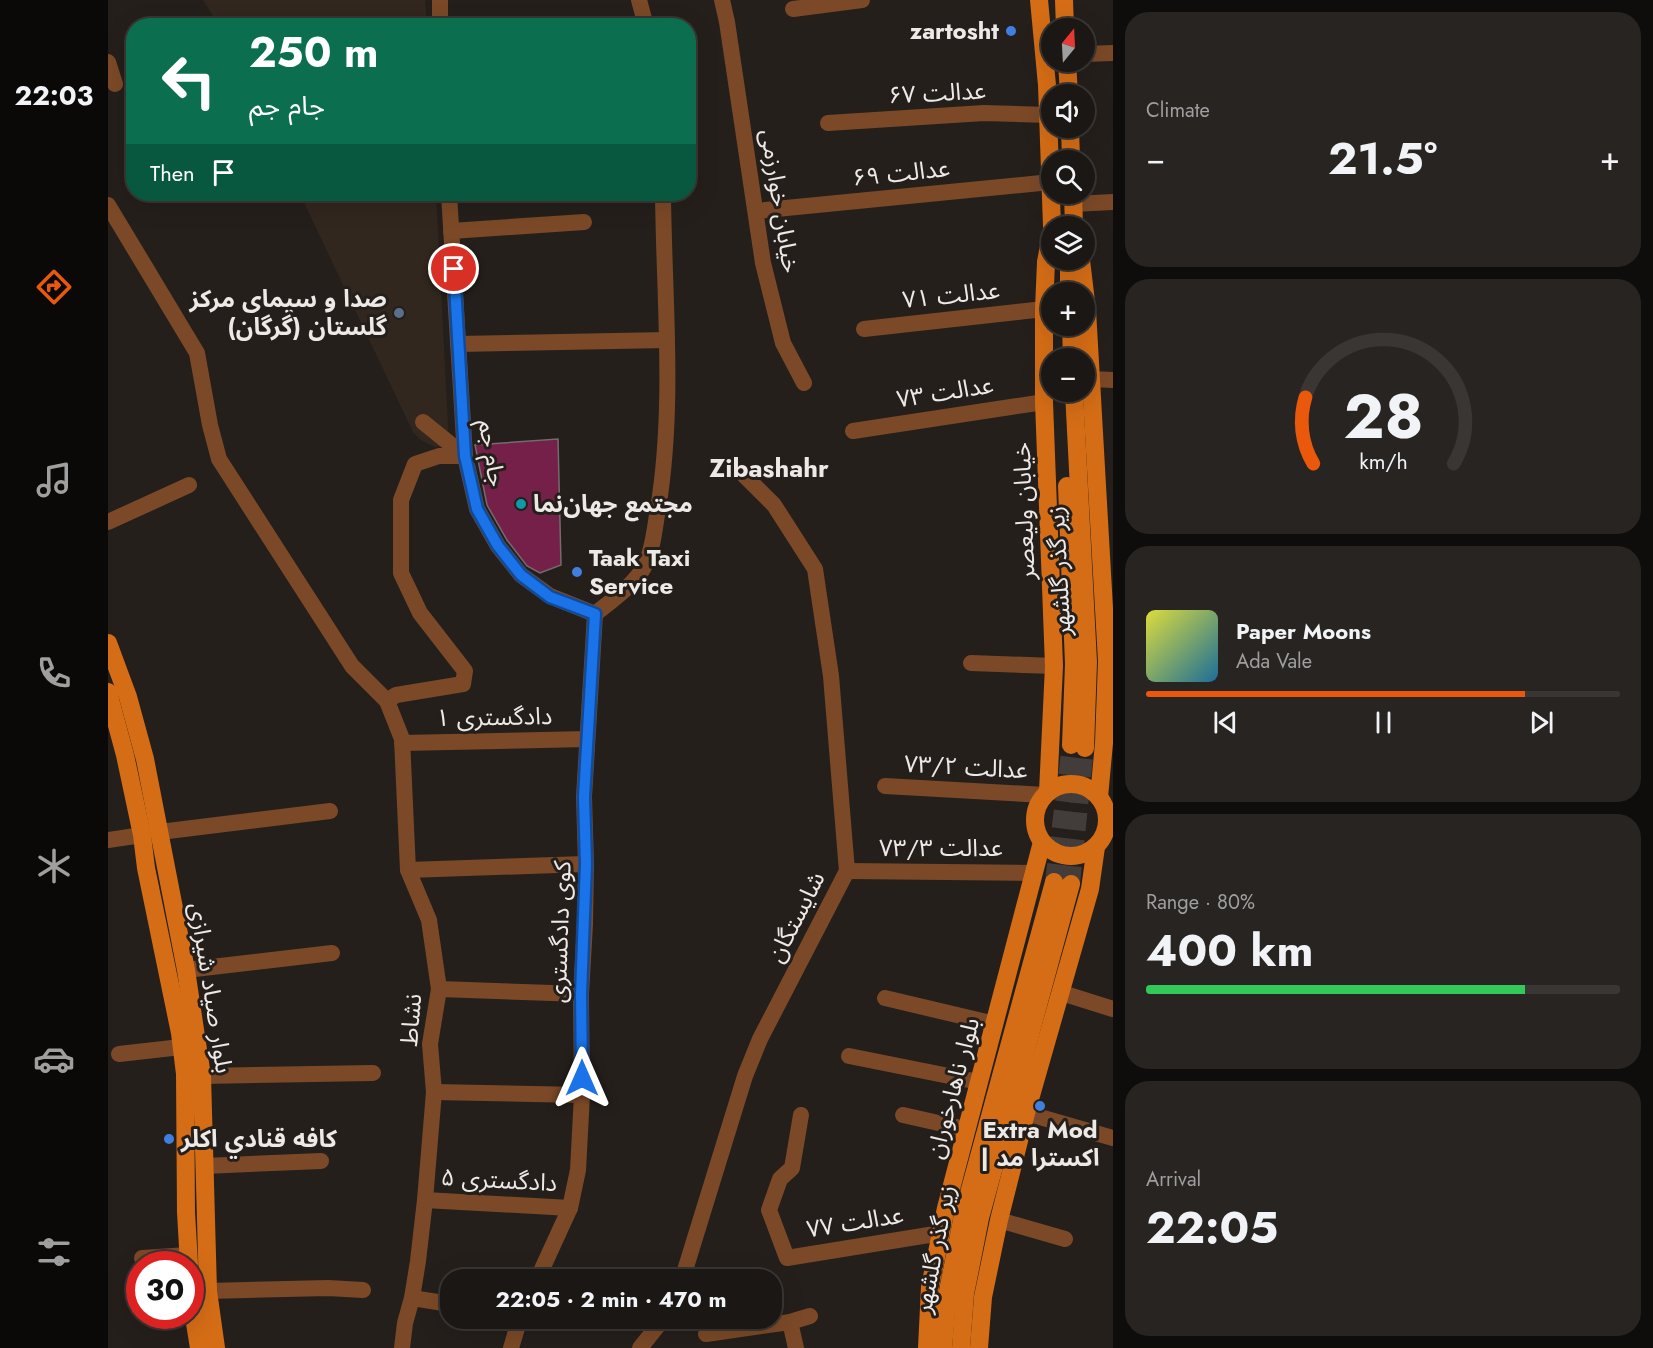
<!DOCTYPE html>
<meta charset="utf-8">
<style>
:root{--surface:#1b1714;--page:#282422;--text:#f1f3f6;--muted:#a09fa0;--line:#393634;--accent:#ea580c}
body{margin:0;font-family:Jost,"Noto Sans Arabic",sans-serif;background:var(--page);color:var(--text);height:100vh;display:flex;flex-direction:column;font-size:22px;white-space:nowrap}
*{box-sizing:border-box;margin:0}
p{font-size:20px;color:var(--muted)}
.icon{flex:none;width:33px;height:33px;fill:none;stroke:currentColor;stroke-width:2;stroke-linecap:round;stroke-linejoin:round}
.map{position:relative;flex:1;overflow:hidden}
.sheet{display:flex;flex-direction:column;gap:12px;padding:12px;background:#0f0d0b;width:540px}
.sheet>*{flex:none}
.guide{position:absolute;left:18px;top:18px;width:570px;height:183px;border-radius:24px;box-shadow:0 6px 24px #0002,0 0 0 2px var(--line);background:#0b6e4f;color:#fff;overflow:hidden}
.needle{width:39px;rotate:18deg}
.fabs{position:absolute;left:933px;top:18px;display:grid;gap:12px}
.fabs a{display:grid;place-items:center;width:54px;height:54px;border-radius:50%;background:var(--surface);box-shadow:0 6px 24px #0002,0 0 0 2px var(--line);font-size:30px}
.speed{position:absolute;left:18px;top:1251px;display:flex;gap:12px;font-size:30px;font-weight:700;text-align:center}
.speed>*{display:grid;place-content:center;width:78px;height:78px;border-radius:50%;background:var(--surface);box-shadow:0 6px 24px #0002,0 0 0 2px var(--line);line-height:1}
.speed .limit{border:9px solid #d22;background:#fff;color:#111}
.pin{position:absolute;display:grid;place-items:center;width:51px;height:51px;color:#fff;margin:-26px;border:3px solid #fff;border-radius:50%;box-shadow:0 2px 6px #0007}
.me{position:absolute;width:66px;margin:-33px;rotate:0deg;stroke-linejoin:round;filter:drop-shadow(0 0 4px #0008)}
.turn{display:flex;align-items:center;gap:21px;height:126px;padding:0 24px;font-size:27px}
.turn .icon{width:78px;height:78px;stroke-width:2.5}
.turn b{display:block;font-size:42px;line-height:51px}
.then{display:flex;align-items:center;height:57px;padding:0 24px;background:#0003;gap:12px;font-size:22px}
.big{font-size:45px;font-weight:700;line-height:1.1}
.sheet .widget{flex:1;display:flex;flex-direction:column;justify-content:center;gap:9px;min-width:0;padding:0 21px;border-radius:24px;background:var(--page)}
.sheet .dial{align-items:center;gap:0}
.dial svg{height:156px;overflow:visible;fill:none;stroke:var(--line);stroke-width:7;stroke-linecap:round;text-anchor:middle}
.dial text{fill:var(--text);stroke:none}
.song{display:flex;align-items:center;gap:18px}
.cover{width:72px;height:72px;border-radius:9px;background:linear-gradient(135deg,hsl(60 70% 55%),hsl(200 70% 35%))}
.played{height:6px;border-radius:3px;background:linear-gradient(90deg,var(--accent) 80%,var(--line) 80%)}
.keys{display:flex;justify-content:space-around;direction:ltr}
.heat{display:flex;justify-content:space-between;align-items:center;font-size:33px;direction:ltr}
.charge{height:9px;border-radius:4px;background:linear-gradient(90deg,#34c759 80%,var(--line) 0)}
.trip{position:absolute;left:332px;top:1269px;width:342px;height:60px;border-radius:24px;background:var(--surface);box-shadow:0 6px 24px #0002,0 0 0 2px var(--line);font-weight:700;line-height:60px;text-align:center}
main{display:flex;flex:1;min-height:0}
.tabs{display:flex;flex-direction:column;width:108px;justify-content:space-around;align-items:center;background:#0b0908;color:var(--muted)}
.tabs .icon{width:42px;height:42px}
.tabs .selected{color:var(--accent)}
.tabs b{font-size:27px;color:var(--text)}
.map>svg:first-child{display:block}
.built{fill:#32271f}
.building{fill:#752049;stroke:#746b6e;stroke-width:1.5}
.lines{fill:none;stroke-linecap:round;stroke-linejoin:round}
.major-tunnel{stroke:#423d3a;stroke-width:18;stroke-dasharray:18 9;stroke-linecap:butt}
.minor{stroke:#7b4927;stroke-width:16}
.major{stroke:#d56d16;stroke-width:18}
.route-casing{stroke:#114b97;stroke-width:15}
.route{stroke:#1a73e8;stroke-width:10}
.shop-dot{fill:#3f7fe0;stroke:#241f1b;stroke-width:2}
.service-dot{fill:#5c6f8a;stroke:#241f1b;stroke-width:2}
.culture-dot{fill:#0f9aa8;stroke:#241f1b;stroke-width:2}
.labels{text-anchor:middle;stroke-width:6;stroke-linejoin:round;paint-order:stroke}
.poi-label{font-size:24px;font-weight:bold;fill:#ede9e7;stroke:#241f1b;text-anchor:start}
.street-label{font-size:24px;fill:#ede9e7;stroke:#241f1b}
.neighbourhood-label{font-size:26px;font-weight:bold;fill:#ede9e7;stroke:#241f1b}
</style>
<main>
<nav class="tabs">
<b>22:03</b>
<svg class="icon selected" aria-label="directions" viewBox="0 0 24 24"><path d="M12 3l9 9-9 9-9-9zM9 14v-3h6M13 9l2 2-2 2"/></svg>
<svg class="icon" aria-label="music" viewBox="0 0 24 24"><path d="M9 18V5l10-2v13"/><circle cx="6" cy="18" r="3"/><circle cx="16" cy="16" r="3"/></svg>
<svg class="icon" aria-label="phone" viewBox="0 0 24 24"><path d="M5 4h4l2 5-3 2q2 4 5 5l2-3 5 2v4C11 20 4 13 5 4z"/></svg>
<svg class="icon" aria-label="climate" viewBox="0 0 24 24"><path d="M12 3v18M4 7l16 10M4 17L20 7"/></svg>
<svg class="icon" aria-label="car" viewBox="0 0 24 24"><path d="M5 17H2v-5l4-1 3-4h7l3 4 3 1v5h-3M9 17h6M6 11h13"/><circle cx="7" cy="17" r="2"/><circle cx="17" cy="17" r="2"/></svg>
<svg class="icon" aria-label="filters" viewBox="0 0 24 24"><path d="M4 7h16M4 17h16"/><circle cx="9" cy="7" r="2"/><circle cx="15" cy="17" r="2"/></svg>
</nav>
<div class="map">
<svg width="1005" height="1348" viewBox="0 0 1005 1348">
<rect width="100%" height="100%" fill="#241f1b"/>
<g class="built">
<path d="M95 0H317L319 25H111Z"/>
<path d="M192 194H328L341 445 327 447 313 440 305 432Z"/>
</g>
<path class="building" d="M450 439 453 565 432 573 419 566 399 540 379 505 367 445Z"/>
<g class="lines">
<g class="major-tunnel">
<path d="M946 882 963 745"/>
<path d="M963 884 977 748"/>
</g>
<g class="minor">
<path d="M332 0V26"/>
<path d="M531 0 538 26"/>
<path d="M614 0 619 22 655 263 675 343 696 383"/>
<path d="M685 9 754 0"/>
<path d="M976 54 1005 53"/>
<path d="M0 62 7 84"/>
<path d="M720 123 876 113 940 115"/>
<path d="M341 194 357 456 369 509 390 546 413 575 442 596 487 614C503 601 526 585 536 567 545 552 547 525 550 509 567 405 556 299 555 194"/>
<path d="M965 204 1005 202"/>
<path d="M0 205 89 353 102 425 111 459 244 666 279 701 294 739 300 870 321 920 331 989 322 1044 326 1092 317 1200 310 1261 304 1298 297 1323 294 1348"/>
<path d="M648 211 943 182"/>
<path d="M343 231 476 222"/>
<path d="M756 329 936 309"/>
<path d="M350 344 559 340"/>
<path d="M983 379 1005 380"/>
<path d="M745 431 936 402"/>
<path d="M0 522 81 485"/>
<path d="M863 663 946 666"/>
<path d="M279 701 288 695 355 684 357 671 312 613 293 573V500L307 464 331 456H357L315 422"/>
<path d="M294 743 479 739"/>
<path d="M777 786 937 795"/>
<path d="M52 832 222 811"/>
<path d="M0 840 34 835"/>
<path d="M300 870 478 864"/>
<path d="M739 871 926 873"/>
<path d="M78 970 224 953"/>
<path d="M331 989 473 994"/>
<path d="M954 993 1005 1009"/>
<path d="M777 998 887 1024"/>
<path d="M11 1054 73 1047"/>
<path d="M741 1056 871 1082"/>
<path d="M94 1076 265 1073"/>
<path d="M326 1092 474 1095"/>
<path d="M918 1113 1005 1138"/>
<path d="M693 1115 684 1168 672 1179 661 1210 679 1258 833 1233"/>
<path d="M795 1115 857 1129"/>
<path d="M96 1166 213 1161"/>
<path d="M317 1200 462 1208"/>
<path d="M891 1220 957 1239"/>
<path d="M34 1258 80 1255"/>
<path d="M429 1280 462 1208 470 1170 474 1095 473 994 477 924 478 864 476 797 487 614"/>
<path d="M574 1280 637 1076 652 1039 739 871 723 676 707 569 666 505 636 475"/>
<path d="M100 1291 220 1288 255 1290"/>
<path d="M304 1298 342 1304"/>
<path d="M682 1322 688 1348"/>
<path d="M598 1334 682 1322 702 1316"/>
<path d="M403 1348 412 1318"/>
<path d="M532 1348 556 1318"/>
</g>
<g class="major">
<path d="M931 0 939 85 944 226"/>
<path d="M956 0 957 28"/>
<path d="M959 62 961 94"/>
<path d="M962 128 963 160"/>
<path d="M965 194 966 226"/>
<path d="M961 260V292"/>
<path d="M973 260 979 310 999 661 996 743 991 797"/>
<path d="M963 326 964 358"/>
<path d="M966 392 980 662 977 748"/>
<path d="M959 486 966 664 963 745"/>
<path d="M0 643 20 697 37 759 78 970 94 1076 100 1291 108 1348"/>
<path d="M0 692 17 755 34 835 38 868 72 1033 77 1074 78 1212 81 1264"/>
<circle cx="963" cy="820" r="36"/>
<path d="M940 792 946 666 936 402V309L938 262 944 230"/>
<path d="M82 1292 91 1348"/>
<path d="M819 1348 822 1287 838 1208 934 842"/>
<path d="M835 1348 840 1291 855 1215 946 882"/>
<path d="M853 1348 857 1294 872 1218 963 884"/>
<path d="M871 1348 875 1297 891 1220 918 1113 982 889 988 847"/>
</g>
</g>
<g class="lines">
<g class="route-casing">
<path id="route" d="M346 269 357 456 369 509 390 546 413 575 442 597 487 614 476 797 478 864 473 994 474 1078"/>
</g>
<use href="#route" class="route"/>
</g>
<g class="shop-dot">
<circle cx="903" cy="31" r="6"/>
<circle cx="469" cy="572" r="6"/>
<circle cx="932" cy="1106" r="6"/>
<circle cx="61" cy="1139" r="6"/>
</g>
<circle class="service-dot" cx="291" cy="313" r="6"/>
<circle class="culture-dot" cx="413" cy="504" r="6"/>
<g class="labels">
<g class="poi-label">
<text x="891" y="39" text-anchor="end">zartosht</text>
<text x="279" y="307" text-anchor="end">صدا و سیمای مرکز<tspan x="279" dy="28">گلستان (گرگان)</tspan></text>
<text x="425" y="512">مجتمع جهان‌نما</text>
<text x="481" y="566">Taak Taxi<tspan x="481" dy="28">Service</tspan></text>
<text x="932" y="1138" text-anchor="middle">Extra Mod<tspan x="932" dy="28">| اکسترا مد</tspan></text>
<text x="73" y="1147">كافه قنادي اكلر</text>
</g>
<g class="street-label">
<text transform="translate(829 93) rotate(-3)" y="8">عدالت ۶۷</text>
<text transform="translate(793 173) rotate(-6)" y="8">عدالت ۶۹</text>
<text transform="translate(672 201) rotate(81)" y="8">خیابان خوارزمی</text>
<text transform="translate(843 295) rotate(-6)" y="8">عدالت ۷۱</text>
<text transform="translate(837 392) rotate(-9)" y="8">عدالت ۷۳</text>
<text transform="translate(384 453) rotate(81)" y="8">جام جم</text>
<text transform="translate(916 511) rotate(-92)" y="8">خیابان ولیعصر</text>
<text transform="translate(951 571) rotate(-93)" y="8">زیر گذر گلشهر</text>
<text transform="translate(386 717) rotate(-1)" y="8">دادگستری ۱</text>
<text transform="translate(858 767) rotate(3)" y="8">عدالت ۷۳/۲</text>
<text x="833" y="856">۷۳/۳ عدالت</text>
<text transform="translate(688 917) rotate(-63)" y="8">شایستگان</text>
<text transform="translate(452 932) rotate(-88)" y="8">کوی دادگستری</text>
<text transform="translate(103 988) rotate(81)" y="8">بلوار صیاد شیرازی</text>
<text transform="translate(303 1020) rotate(-85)" y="8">نشاط</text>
<text transform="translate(845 1088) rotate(-75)" y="8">بلوار ناهارخوران</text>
<text transform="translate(391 1180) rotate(3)" y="8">دادگستری ۵</text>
<text transform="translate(747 1222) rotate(-9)" y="8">عدالت ۷۷</text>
<text transform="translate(827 1249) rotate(-79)" y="8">زیر گذر گلشهر</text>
</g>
<g class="neighbourhood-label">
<text x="661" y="477">Zibashahr</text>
</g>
</g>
</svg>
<div class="fabs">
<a><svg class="needle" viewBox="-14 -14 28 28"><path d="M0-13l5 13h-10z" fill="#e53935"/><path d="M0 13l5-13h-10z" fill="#a09fa0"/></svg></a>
<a><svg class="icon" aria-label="sound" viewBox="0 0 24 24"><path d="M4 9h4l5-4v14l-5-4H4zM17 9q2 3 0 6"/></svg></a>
<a><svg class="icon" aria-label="search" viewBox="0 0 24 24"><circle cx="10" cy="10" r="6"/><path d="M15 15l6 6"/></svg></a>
<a><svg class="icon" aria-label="layers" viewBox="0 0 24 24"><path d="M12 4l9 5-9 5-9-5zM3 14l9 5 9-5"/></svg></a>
<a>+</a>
<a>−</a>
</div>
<div class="speed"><div class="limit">30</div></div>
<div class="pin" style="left:346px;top:269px;background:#d93025"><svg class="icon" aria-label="arrive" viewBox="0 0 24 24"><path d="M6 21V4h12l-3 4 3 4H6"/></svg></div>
<svg class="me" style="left:474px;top:1078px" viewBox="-20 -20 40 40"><path d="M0-17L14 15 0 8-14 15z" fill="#1a73e8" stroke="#fff" stroke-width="4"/></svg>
<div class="trip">22:05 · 2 min · 470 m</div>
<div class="guide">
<div class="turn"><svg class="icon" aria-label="left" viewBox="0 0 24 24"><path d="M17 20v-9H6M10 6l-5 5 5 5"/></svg><div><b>250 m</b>جام جم</div></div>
<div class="then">Then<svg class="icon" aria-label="arrive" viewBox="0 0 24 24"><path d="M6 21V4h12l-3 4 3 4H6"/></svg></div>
</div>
</div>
<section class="sheet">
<div class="widget"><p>Climate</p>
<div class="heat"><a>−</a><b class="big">21.5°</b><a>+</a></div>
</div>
<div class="widget dial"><svg viewBox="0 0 100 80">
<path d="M14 69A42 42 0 1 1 86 69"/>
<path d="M14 69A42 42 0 0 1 10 35" stroke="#ea580c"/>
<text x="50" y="56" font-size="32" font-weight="700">28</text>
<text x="50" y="72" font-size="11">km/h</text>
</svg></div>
<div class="widget">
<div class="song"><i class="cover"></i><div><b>Paper Moons</b><p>Ada Vale</p></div></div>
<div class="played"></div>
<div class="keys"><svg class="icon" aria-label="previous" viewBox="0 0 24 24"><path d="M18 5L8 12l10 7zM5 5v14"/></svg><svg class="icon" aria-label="pause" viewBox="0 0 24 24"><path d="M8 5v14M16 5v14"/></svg><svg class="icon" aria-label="next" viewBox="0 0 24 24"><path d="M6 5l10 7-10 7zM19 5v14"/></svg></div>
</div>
<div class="widget"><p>Range · 80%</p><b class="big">400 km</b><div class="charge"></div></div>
<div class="widget"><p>Arrival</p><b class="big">22:05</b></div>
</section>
</main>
